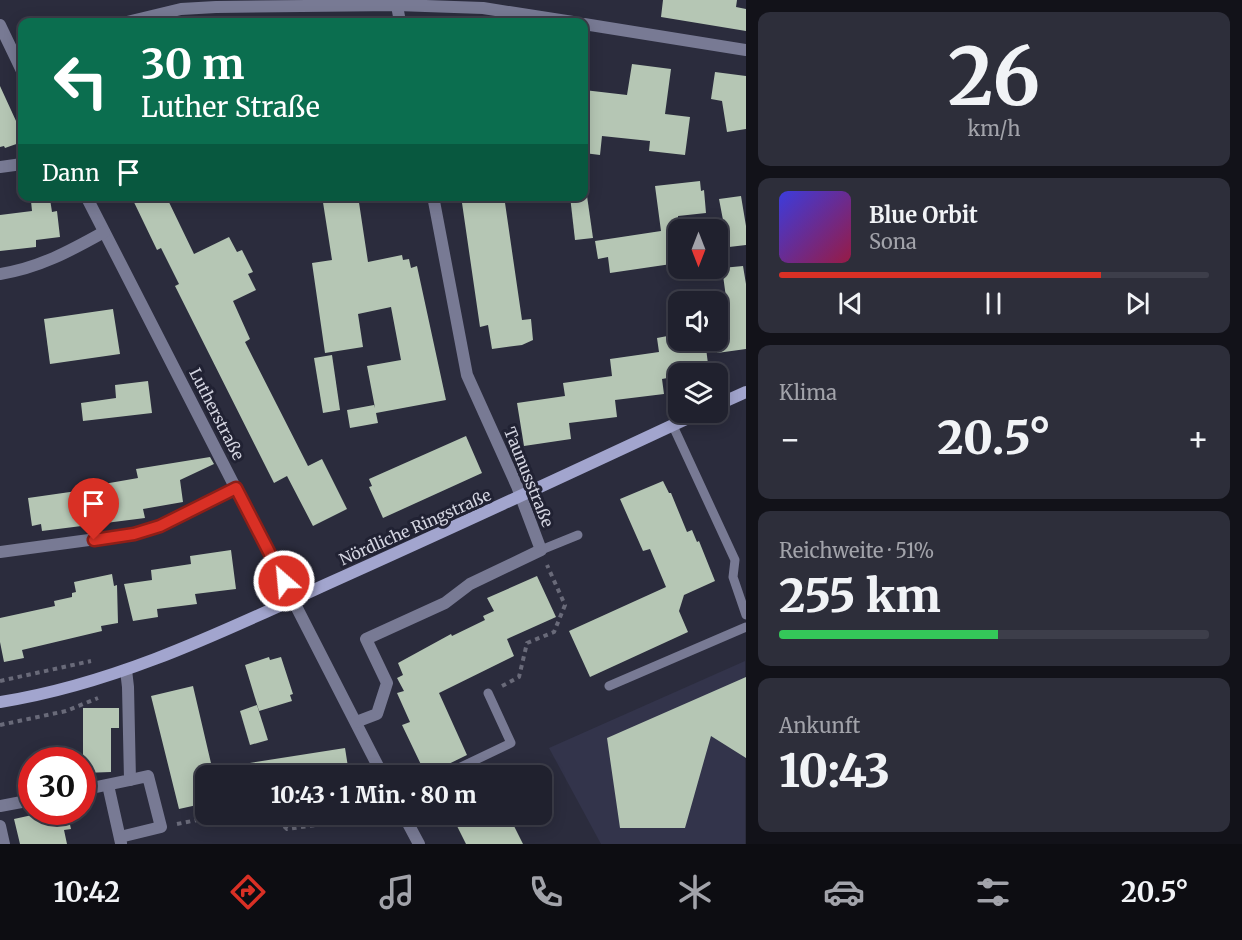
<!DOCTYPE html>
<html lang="de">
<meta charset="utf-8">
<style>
:root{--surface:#20212e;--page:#2d2e3a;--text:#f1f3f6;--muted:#a2a3aa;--line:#3d3e4a;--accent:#d93025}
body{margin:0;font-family:Merriweather,serif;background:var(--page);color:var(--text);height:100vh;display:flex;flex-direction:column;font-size:22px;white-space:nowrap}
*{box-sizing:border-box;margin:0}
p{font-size:20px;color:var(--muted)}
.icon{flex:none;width:33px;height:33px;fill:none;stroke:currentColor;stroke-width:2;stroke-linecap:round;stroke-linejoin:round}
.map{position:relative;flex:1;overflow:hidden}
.details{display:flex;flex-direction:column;gap:12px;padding:12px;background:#121219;width:496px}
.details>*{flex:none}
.top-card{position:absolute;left:18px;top:18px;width:570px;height:183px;border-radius:12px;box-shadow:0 3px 15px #0003,0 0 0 2px var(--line);background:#0b6e4f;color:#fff;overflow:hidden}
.needle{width:39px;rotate:180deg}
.tools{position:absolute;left:668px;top:219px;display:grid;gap:12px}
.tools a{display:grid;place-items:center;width:60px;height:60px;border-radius:12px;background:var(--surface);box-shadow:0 3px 15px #0003,0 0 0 2px var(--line);font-size:30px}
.speed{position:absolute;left:18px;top:747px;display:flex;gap:12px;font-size:30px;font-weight:700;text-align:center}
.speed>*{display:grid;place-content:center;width:78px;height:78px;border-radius:50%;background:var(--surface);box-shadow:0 3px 15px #0003,0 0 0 2px var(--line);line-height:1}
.speed .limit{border:9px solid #d22;background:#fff;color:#111}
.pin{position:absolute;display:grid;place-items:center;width:51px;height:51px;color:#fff;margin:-62px -26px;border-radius:50% 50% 50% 0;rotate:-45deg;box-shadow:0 0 6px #0007}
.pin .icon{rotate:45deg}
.me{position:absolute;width:66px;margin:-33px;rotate:333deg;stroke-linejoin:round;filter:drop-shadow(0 0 4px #0008)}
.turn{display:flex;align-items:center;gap:21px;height:126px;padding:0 24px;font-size:27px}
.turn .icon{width:78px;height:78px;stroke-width:2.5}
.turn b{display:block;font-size:42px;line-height:51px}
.then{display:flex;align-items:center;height:57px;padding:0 24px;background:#0003;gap:12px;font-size:22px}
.big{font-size:45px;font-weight:800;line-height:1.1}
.details .tile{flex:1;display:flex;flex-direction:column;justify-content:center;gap:9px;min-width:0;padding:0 21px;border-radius:12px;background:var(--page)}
.details .dial{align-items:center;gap:0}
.dial b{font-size:78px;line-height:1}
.song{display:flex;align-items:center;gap:18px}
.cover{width:72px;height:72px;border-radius:9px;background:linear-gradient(135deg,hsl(240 70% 55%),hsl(340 70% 35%))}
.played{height:6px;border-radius:3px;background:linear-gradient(90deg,var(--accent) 75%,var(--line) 75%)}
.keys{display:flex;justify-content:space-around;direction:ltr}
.heat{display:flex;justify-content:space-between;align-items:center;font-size:33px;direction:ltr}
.charge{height:9px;border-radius:4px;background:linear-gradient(90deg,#34c759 51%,var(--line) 0)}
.trip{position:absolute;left:195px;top:765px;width:357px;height:60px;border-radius:12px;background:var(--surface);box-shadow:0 3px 15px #0003,0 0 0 2px var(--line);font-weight:800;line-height:60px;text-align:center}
.menu{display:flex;height:96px;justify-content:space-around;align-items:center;background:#0d0d12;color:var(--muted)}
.menu .icon{width:42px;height:42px}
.menu .active{color:var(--accent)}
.menu b{font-size:27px;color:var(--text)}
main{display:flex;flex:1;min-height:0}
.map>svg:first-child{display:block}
.built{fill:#33344b}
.building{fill:#b5c6b4}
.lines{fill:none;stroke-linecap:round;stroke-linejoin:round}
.path{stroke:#696a79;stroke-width:4;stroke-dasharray:4.5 4.5;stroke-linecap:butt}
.lane{stroke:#787a94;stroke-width:9}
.street{stroke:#787a94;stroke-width:12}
.secondary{stroke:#a2a5ce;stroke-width:12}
.route-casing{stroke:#8d1f18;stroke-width:15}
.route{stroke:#d93025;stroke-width:10}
.labels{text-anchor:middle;stroke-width:6;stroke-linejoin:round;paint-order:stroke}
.street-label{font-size:16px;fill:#d4d5e1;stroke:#212233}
</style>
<main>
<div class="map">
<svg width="746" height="844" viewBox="0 0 746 844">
<rect width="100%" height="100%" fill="#2b2c3d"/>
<path class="built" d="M745 661V844H601L549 748Z"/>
<g class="building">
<path d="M663 0H737L736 7 746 9V31L661 17Z"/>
<path d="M632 64 671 69 665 114 690 117 685 155 649 151 650 141 602 136 600 155 584 153V90L627 95Z"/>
<path d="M715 72 746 76V129L727 132 722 101 711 99Z"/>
<path d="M0 86 22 134V142L5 148 4 146 0 147Z"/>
<path d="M700 181 701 191 704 190 706 213 678 216V263L610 273 608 257 598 259 595 241 661 231 655 186Z"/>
<path d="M131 196H166L194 254 229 237 237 252 242 250 253 272 248 274 256 290 233 301 250 339 245 342 308 466 322 459 347 509 313 526 287 476 274 483 175 286 179 284 161 248 157 250Z"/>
<path d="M322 196H358L368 262 402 255 403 260 409 259 411 268 417 266 446 400 376 413 378 423 350 428 347 410 374 405 375 408 367 366 401 360 391 307 358 314 363 347 325 353 312 263 332 260Z"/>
<path d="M461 196H504L522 320 531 319 533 340 522 345 492 349 488 325 480 327Z"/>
<path d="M570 196H587L593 238 575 240Z"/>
<path d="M741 196 746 226V245L729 247 725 220H723L719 199Z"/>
<path d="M50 199 52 212 57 211 60 237 36 240V247L0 251V215L32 211 31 201Z"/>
<path d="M743 266 746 284V349L717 353V313L728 312 722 268Z"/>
<path d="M113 309 120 354 50 364 44 319Z"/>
<path d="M678 334V340H705L709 372 678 374V376L662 379 664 394 615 400 617 417 569 423 571 439 524 446 517 403 565 396 563 383 612 376 610 359 659 352 657 338Z"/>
<path d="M332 355 340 410 323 413 314 358Z"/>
<path d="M148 381 152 413 83 421 81 403 116 398 115 385Z"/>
<path d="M466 436 482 473 383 518 369 487 372 486 369 479Z"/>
<path d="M210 457 214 464 180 480 183 502 143 509 145 518 42 531 41 524 32 526 28 498 98 488V485L138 478 136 469Z"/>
<path d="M663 481 669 493H671L687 532 692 530 697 542 699 541 715 581 684 595 679 611 688 632 590 677 569 631 666 587 650 549 643 551 620 499Z"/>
<path d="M231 550 236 589 195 594 197 604 157 609 158 617 133 621 124 584 152 580 151 570 191 564 190 556Z"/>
<path d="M112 574 114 586 117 585 118 623 101 626 102 631 22 650 24 658 4 662 0 642V618L55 606 54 601 72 597V593L76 592 74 582Z"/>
<path d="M537 576 556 617 507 639 514 656 439 693 467 755 426 775 402 725 410 722 397 693 404 691 397 678 403 675 398 663 451 634 452 636 485 620 483 616 494 611 487 598Z"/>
<path d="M269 657 270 660 281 657 293 694 290 695 292 701 259 711 245 665Z"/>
<path d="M746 677V758L711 736 685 828H620L607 738Z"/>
<path d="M193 686 214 776H206V803L179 809 151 696Z"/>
<path d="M257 705 268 740 250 745 240 711Z"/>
<path d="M83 708H119V728H111V772L83 773Z"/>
<path d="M345 748 348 767 288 776H232L231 766Z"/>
<path d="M46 812H67L71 829 64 830 67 844H20L14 819Z"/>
<path d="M451 814H508L523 844H466Z"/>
</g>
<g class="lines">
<g class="path">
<path d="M0 681 91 661"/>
<path d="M502 686 519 677 527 643 554 632 565 605 547 565"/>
<path d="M0 725 66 711 98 698"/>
<path d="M271 814 287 829 387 815"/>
<path d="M177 824 227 814"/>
</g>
<g class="lane">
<path d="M673 426 735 560 733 577 746 615"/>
<path d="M541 550 578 535"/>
<path d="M609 686 746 627"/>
<path d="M442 776 511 743 488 693"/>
</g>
<g class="street">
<path d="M396 0 400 22"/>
<path d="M127 22 181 9 216 7 397 5 483 8 573 22"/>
<path d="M584 24 746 50"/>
<path d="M0 25 22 71"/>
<path d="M0 167 22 164"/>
<path d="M86 196 383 776"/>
<path d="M0 274C39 268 70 251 104 232"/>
<path d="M0 552 133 534 160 526 236 488"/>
<path d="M356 722 377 714 387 683 366 639 445 603 470 584 541 550 517 486 467 375 433 196"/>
<path d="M108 785 121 843"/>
<path d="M82 790 130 780 128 687 126 670"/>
<path d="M0 806 32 800"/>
<path d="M403 814 419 844"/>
<path d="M0 826 4 844"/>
<path d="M120 837 161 827 148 776 130 780"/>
</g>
<g class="secondary">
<path d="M717 405 746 392"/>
<path d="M0 702C115 684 222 632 327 584 452 528 577 470 701 412"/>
</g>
</g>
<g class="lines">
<g class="route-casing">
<path id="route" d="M94 540 134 534 160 526 236 488 284 581"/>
</g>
<use href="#route" class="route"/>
</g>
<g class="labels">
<g class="street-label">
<text transform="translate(217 414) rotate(63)" y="6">Lutherstraße</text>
<text transform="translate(529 477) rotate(68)" y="6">Taunusstraße</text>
<text transform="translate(415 527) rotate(-24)" y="6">Nördliche Ringstraße</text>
</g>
</g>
</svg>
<div class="tools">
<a><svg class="needle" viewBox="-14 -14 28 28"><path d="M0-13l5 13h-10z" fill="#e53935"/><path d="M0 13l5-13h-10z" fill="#a2a3aa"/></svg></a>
<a><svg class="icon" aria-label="sound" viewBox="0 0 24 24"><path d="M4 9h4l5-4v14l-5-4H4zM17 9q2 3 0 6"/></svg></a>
<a><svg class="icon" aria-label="layers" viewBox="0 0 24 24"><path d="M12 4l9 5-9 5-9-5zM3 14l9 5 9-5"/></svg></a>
</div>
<div class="speed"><div class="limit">30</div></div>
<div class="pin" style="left:94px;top:540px;background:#d93025"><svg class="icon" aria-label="arrive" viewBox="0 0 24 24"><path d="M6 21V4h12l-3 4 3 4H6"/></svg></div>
<svg class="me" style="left:284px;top:581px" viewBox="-20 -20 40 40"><circle r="17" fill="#d93025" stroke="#fff" stroke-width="3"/><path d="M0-11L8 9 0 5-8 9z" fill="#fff"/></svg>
<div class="trip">10:43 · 1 Min. · 80 m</div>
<div class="top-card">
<div class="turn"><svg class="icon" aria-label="left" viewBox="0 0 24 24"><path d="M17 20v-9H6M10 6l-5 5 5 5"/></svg><div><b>30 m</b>Luther Straße</div></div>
<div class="then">Dann<svg class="icon" aria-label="arrive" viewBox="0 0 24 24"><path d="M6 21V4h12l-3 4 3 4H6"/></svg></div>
</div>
</div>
<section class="details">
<div class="tile dial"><b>26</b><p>km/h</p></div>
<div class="tile">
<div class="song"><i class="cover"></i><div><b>Blue Orbit</b><p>Sona</p></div></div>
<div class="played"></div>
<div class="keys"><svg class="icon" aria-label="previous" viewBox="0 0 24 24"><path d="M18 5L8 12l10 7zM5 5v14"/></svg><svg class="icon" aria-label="pause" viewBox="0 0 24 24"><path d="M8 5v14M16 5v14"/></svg><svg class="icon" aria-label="next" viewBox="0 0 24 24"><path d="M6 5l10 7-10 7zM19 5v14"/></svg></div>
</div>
<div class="tile"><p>Klima</p>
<div class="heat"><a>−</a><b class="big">20.5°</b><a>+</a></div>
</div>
<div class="tile"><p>Reichweite · 51%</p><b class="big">255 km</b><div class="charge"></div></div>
<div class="tile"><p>Ankunft</p><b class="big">10:43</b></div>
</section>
</main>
<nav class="menu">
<b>10:42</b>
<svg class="icon active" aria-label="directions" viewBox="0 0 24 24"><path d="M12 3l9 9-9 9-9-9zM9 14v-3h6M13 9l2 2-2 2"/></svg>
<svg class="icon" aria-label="music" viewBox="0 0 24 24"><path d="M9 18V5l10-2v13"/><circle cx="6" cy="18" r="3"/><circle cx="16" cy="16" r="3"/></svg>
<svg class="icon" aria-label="phone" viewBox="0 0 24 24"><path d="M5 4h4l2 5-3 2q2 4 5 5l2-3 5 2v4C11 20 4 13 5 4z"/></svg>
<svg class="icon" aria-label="climate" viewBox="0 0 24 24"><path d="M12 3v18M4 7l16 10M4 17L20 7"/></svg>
<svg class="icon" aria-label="car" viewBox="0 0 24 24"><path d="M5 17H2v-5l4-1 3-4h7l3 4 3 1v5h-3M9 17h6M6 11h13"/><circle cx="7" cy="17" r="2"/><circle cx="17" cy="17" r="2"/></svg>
<svg class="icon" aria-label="filters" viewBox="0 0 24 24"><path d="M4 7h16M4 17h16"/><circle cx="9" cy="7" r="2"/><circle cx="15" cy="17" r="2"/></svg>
<b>20.5°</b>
</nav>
